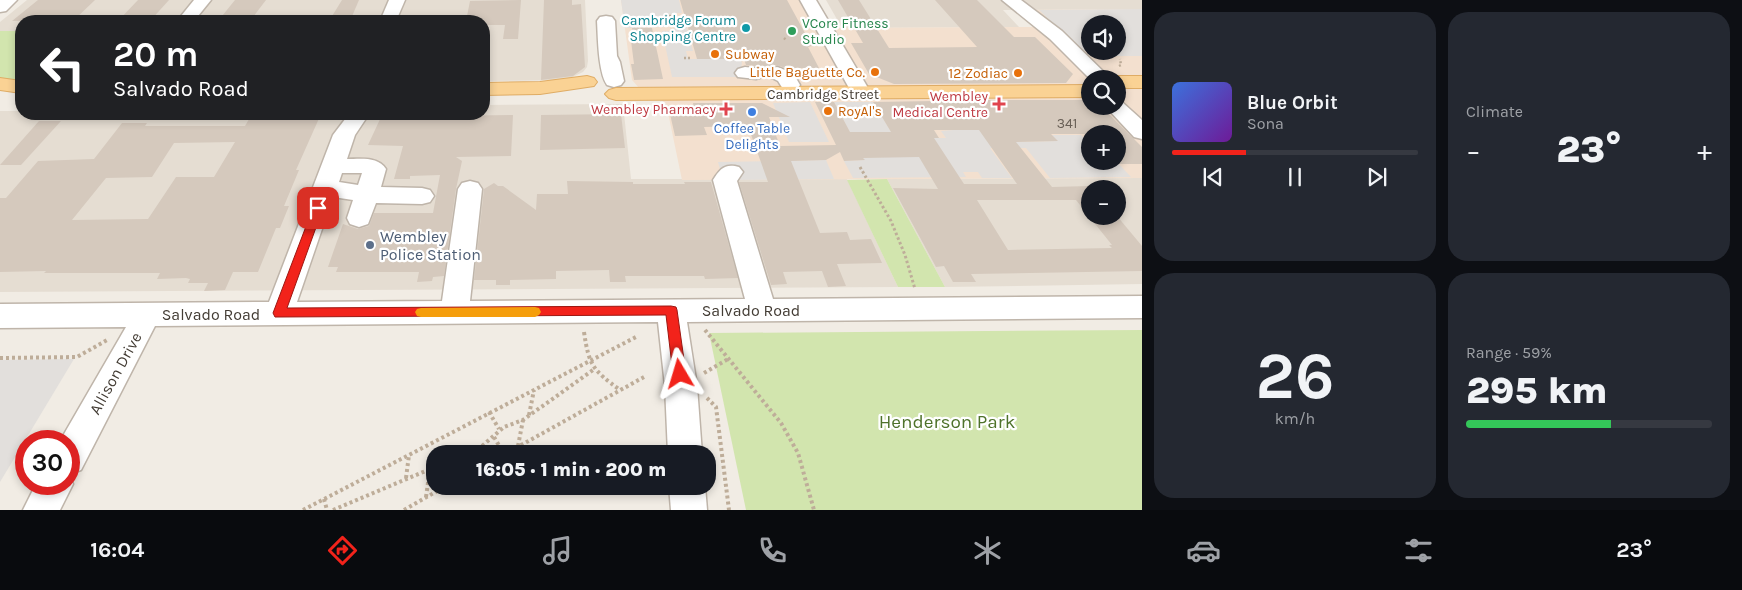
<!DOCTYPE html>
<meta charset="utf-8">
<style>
:root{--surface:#171b24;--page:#242831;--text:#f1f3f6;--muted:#9ea1a6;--line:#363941;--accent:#f2231b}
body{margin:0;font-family:Karla,sans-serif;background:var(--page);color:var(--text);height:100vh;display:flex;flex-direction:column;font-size:19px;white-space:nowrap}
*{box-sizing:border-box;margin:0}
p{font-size:16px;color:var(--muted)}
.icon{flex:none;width:28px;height:28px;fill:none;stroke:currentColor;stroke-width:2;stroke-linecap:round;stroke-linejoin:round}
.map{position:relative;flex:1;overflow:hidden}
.drawer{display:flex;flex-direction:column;gap:12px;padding:12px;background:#0d0f14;width:600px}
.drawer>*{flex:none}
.top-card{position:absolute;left:15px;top:15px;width:475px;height:105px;border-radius:20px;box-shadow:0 2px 8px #0003;background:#202124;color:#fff;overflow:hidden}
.buttons{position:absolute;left:1081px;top:15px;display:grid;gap:10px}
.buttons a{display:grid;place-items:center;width:45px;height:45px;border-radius:50%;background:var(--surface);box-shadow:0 2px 8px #0003;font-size:25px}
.speed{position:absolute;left:15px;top:430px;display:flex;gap:10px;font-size:25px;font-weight:700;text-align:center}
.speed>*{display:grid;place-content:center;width:65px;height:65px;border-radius:50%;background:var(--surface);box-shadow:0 2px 8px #0003;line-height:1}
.speed .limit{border:8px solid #d22;background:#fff;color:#111}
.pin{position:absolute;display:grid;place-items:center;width:42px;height:42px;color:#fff;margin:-21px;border-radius:10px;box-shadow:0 2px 8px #0006}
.me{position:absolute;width:55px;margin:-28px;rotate:353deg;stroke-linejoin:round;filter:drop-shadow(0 0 4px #0008)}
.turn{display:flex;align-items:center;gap:18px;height:105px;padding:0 15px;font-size:22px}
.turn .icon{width:65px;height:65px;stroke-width:2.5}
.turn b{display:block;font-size:35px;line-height:42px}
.big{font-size:38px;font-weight:800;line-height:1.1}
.drawer .widget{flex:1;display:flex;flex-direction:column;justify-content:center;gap:8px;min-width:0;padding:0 18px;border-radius:20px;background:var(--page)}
.drawer .dial{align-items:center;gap:0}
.dial b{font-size:65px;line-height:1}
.song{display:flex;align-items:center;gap:15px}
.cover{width:60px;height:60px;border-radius:8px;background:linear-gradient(135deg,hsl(220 70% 55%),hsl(280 70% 35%))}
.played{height:5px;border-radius:2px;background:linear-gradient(90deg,var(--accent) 30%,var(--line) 30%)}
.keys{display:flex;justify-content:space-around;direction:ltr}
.heat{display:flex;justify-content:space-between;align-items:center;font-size:28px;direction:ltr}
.charge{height:8px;border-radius:4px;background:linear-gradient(90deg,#34c759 59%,var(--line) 0)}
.drawer .tiles{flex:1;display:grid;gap:12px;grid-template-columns:repeat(2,1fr)}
.trip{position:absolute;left:426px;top:445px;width:290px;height:50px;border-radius:20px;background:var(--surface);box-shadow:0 2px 8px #0003;font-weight:800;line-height:50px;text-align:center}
.tabs{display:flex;height:80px;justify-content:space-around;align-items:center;background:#090b0e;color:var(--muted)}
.tabs .icon{width:35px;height:35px}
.tabs .active{color:var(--accent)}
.tabs b{font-size:22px;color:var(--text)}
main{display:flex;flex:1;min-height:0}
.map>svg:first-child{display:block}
.residential{fill:#e5ddd2;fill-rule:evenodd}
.commercial{fill:#f3e0cf;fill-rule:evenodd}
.green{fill:#d2e5ae}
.parking{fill:#e2dfdc}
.building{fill:#d5c9bd;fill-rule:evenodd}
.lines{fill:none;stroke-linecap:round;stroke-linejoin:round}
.minor-casing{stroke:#bfb5aa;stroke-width:3}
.major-casing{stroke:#dfac65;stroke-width:2}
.path-far2{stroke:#bead99;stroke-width:2.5;stroke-dasharray:2 2;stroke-linecap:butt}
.path-far1{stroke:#bead99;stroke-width:3;stroke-dasharray:2.5 2.5;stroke-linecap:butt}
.path{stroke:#bead99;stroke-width:4;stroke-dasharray:3 3;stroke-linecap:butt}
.minor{fill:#fff;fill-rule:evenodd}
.major{fill:#fad294;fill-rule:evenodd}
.route{fill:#f2231b;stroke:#9d1712}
.slow{fill:#f59e0b}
.culture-dot{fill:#0f9aa8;stroke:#fff;stroke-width:2}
.leisure-dot{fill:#2e9e5b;stroke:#fff;stroke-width:2}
.food-dot{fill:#e8710a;stroke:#fff;stroke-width:2}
.health-dot{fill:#e0444e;stroke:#fff;stroke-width:2}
.shop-dot{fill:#3f7fe0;stroke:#fff;stroke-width:2}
.service-dot{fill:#5c6f8a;stroke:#fff;stroke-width:2}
.labels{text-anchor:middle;stroke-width:4.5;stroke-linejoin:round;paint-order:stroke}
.far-culture-label{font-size:14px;fill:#0d838f;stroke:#fff;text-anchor:end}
.far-leisure-label{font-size:14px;fill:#27864d;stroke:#fff;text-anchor:start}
.far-food-label{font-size:14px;fill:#c56008;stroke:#fff;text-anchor:start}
.far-street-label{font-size:14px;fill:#433c34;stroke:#fff}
.far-health-label{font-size:14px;fill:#be3a42;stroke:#fff;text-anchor:end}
.number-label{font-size:14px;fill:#685f56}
.far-shop-label{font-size:14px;fill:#366cbe;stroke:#fff}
.service-label{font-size:16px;fill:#4e5e75;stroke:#fff;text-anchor:start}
.street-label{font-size:16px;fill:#433c34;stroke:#fff}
.near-park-label{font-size:19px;fill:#4e722a;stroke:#fff}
</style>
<main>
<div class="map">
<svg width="1142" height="510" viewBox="0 0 1142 510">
<rect width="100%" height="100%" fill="#f1ece4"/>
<g class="residential">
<path d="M27 0H585L588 61 587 67 583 72 566 80 484 81V21H21V31H0V22Z"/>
<path d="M826 0H1142V9L1003 10 1019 27 842 28Z"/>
<path d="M623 104 631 179H847L898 287 0 292V111H21V114H484V105Z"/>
<path d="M1142 178V284L945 287 887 179ZM1090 189H1118V216H1090Z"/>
</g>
<path class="commercial" d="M621 0H808L825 28 1037 27 1021 10 1142 9V178L682 180 666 103 640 89 632 80ZM1090 24H1118V51H1090ZM1090 79H1118V106H1090ZM1090 134H1118V161H1090Z"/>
<g class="green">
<path d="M0 31H21V81L0 78Z"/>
<path d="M887 179 945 287H898L847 180Z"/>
<path d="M1142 330V510H746L709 333Z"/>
</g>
<g class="parking">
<path d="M621 0H679L682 13H672L674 19 664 24V27L625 28Z"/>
<path d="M1142 9V56H1105L1100 51H1118V24H1090V50L1082 51 1039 10Z"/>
<path d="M680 25H686L693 51H686L688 59H741L742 63 739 77H672L662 31H670Z"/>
<path d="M810 102 829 142H789L773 103Z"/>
<path d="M834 102H873L895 138H946L941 131 1002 126 1014 142 1057 141 1052 135H1081L1090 144V161H1116L1131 177 1050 178 1026 148H990L1012 178H982L978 172H963L966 177 853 178 844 161 864 160Z"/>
<path d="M826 160 834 179 723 180 718 162Z"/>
<path d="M74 359 0 482V360Z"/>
</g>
<g class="building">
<path d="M38 0H95L74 20 12 21Z"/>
<path d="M138 0H169L150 21H118Z"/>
<path d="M235 0H266L250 21H218Z"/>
<path d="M342 0H359L350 21H329Z"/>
<path d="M521 0 518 39H503L505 25H484V21H466L470 1Z"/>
<path d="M544 0H572V5L581 4 585 67 573 76 541 80Z"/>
<path d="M680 0H787L812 46 808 47 819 68H786L776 65 769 67 766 71 763 67 746 65 744 59H697Z"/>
<path d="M838 0H859L889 48 977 47 935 0H977L1014 37H1035L1073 74 1066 83 894 84 869 74 851 43H863Z"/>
<path d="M632 28H652L663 79 634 80 631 64H634L630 33H633Z"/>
<path d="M931 100H1090V106H1101L1142 147V164H1118V134H1051L1058 141 1016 142 1052 187 1090 186V216H1117L1142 246V271L971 274 976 282H953L944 266 936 267 893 188 938 189 919 157 863 158 865 160 844 161 840 152 826 160 791 161 820 233 847 232 850 240 871 239 882 263 837 264 846 286 828 287 822 271 783 272 787 284 771 285 739 182H768L748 126 704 127 707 135 675 136 670 114 694 109 693 103H762L790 117H769L780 146 836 145 815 102H834L850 132H891L873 102 935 101ZM934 130H979L1017 184H964L934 138H939ZM977 200H1076L1112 245H1109L1112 248 1008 250Z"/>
<path d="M252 114H321L296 170H299L284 206H289L280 228H276L258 272H233L225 290 204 291 208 283H188L190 279 186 278 157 279 160 273H44L46 271 0 272V198H6L38 161 94 159 122 123H147L145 126H245ZM235 142 214 177H176L148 219 72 220 106 178 152 177 174 143Z"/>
<path d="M621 114 625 148 540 150 541 115Z"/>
<path d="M513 115 511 156 456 157 462 161 456 189 444 276 433 277 432 281 417 282 419 272H336L338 267H328L343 224 358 229 369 226 374 213H433L440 175 410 176V179H394L403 146 368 145 381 117Z"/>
<path d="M39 121H61L21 165H0Z"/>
<path d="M567 181 633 182V184H685L684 182H711L738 278 705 279 704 276H625L626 282H610L609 270 556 271V279L510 280V285H496V280H474L484 189 494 183 498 186H503L536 210 537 194H568Z"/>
</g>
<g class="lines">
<g class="minor-casing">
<g id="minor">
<path d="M0 0H17L6 11 0 12Z"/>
<path d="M194 0H211L194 21H177Z"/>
<path d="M389 0H405L396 21H380Z"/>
<path d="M800 0H816L871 93 868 97 861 99 854 97Z"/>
<path d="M1002 0H1021L1062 31 1111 79H1090L1050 39Z"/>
<path d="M606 16 612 17 615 21 617 56 620 62 624 81 621 85 614 87 607 85C598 72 598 37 597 21L600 17Z"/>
<path d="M745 67 763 69 766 73 763 77 756 79 738 77 735 73 738 69Z"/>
<path d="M777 67 793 73 800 85 797 89 790 91 783 89 778 81 770 77 767 73 770 69Z"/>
<path d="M1118 100 1122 102 1142 120V139L1134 137 1105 106H1118Z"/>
<path d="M349 114H369L355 135 347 159C360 159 378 156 386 169L381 187 422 188 430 190 434 196 430 202 422 204 376 203 368 224 359 227 350 224 347 218 353 200 333 197 297 302 442 301 458 189 462 183 470 181 478 183 482 189 470 301 745 299 713 180C720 169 725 163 739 167L743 172 737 181 773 299 1142 296V318L687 322 697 386 702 454H668L665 386 658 322 155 326 81 470 69 474V441H60L126 327 0 328V304L269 302 333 135ZM342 173H362L358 185 339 182Z"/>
<path d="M69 475 73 484 60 510H23L36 484H69Z"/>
<path d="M669 486H705L707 510H671Z"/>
</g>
</g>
<g class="major-casing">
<g id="major">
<path d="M587 76 594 78 597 82 594 86 540 94 484 95V83L540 82Z"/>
<path d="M1118 76H1142V88H1118V79H1110Z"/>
<path d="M0 78 21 81V93L0 90Z"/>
<path d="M1090 85V97L616 100 609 98 605 94 609 90 616 88Z"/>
</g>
</g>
<g class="path-far2">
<path d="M669 16H677"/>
<path d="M784 38 786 40"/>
<path d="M684 58H690"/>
<path d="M1119 66 1121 65 1120 59"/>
</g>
<path class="path-far1" d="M860 167 891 221 905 255 915 289"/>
<g class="path">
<path d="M705 330 781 423 798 453 814 510"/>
<path d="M584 332C589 366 593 370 620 390"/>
<path d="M0 358 77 357 109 339"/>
<path d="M704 373 728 359"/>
<path d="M707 398 716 407 729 510"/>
<path d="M489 412 499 429"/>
<path d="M529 415 534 390"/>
<path d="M494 437 504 454"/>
<path d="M518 446 523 420"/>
<path d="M466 454 482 446 504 427 523 420 593 370"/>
<path d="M505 454 644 377"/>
<path d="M406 478 409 455"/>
<path d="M426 497 430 469"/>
<path d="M324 499 327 510"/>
<path d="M303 510 636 337"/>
<path d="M333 510 435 467"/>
<path d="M404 510 446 486"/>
</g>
<use href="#minor" class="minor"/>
<use href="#major" class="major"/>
</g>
<path class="route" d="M318 204 323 208 287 308 671 306 676 307 677 310 686 374 684 378 680 379 675 378 673 374 666 315 275 317 273 313 313 208Z"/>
<path class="slow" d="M535 307 539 308 541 312 539 315 535 317H421L417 316 415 312 417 309 421 308Z"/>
<circle class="culture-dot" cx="746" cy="28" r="5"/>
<circle class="leisure-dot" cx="792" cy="31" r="5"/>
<g class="food-dot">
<circle cx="715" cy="54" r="5"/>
<circle cx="875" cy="72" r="5"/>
<circle cx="1018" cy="73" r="5"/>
<circle cx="828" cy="111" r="5"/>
</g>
<g class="health-dot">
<path d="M996.5 96.5h5v5h5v5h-5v5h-5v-5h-5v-5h5z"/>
<path d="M723.5 101.5h5v5h5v5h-5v5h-5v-5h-5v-5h5z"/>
</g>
<circle class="shop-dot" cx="752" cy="112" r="5"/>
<circle class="service-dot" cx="370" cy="245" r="5"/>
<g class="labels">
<g class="far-culture-label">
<text x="736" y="25">Cambridge Forum<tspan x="736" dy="16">Shopping Centre</tspan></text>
</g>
<g class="far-leisure-label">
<text x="802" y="28">VCore Fitness<tspan x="802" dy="16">Studio</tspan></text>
</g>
<g class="far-food-label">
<text x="725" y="59">Subway</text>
<text x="865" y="77" text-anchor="end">Little Baguette Co.</text>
<text x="1008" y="78" text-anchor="end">12 Zodiac</text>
<text x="838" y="116">RoyAl's</text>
</g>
<g class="far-street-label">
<text x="823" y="99">Cambridge Street</text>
</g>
<g class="far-health-label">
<text x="988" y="101">Wembley<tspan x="988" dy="16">Medical Centre</tspan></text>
<text x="716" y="114">Wembley Pharmacy</text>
</g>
<g class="number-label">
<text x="1067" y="128">341</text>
</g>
<g class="far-shop-label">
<text x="752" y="133">Coffee Table<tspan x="752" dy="16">Delights</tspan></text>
</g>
<g class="service-label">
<text x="380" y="242">Wembley<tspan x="380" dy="18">Police Station</tspan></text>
</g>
<g class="street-label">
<text x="751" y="316">Salvado Road</text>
<text x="211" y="320">Salvado Road</text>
<text transform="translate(115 373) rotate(-61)" y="6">Allison Drive</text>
</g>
<g class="near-park-label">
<text x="947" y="428">Henderson Park</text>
</g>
</g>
</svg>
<div class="buttons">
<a><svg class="icon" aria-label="sound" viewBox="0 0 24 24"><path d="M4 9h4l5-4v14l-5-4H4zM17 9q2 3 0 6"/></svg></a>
<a><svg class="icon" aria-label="search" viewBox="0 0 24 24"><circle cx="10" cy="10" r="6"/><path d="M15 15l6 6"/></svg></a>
<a>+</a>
<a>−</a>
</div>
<div class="speed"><div class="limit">30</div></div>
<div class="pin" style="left:318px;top:208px;background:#d93025"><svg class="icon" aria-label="arrive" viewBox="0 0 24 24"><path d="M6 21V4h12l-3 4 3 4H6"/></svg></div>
<svg class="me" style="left:680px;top:374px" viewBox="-20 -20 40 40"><path d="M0-17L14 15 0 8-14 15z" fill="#f2231b" stroke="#fff" stroke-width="4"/></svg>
<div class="trip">16:05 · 1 min · 200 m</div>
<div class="top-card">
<div class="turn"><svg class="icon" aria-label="left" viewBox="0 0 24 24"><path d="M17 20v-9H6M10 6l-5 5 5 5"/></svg><div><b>20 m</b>Salvado Road</div></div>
</div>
</div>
<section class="drawer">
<div class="tiles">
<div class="widget">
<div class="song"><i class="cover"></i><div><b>Blue Orbit</b><p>Sona</p></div></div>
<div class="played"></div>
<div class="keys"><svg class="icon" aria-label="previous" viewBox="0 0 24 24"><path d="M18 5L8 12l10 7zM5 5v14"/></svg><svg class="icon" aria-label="pause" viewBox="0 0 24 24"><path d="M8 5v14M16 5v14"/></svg><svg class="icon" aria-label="next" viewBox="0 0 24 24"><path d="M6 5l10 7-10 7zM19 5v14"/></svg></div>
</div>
<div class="widget"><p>Climate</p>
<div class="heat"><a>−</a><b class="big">23°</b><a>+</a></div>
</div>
<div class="widget dial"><b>26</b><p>km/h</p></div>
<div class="widget"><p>Range · 59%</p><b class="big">295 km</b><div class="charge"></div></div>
</div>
</section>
</main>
<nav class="tabs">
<b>16:04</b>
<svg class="icon active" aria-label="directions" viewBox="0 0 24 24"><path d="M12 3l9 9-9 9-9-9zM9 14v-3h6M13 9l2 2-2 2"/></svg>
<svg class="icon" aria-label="music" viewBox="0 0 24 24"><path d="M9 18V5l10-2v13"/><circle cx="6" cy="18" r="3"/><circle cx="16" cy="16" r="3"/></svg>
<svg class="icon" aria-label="phone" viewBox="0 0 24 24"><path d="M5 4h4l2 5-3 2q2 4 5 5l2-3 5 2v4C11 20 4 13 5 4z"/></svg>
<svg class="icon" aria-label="climate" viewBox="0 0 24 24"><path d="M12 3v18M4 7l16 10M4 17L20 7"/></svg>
<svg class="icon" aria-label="car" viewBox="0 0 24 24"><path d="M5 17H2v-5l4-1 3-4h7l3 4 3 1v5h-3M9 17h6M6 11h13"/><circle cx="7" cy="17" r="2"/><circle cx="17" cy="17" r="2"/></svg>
<svg class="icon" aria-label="filters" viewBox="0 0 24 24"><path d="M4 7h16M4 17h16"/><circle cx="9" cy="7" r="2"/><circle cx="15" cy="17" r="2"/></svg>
<b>23°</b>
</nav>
